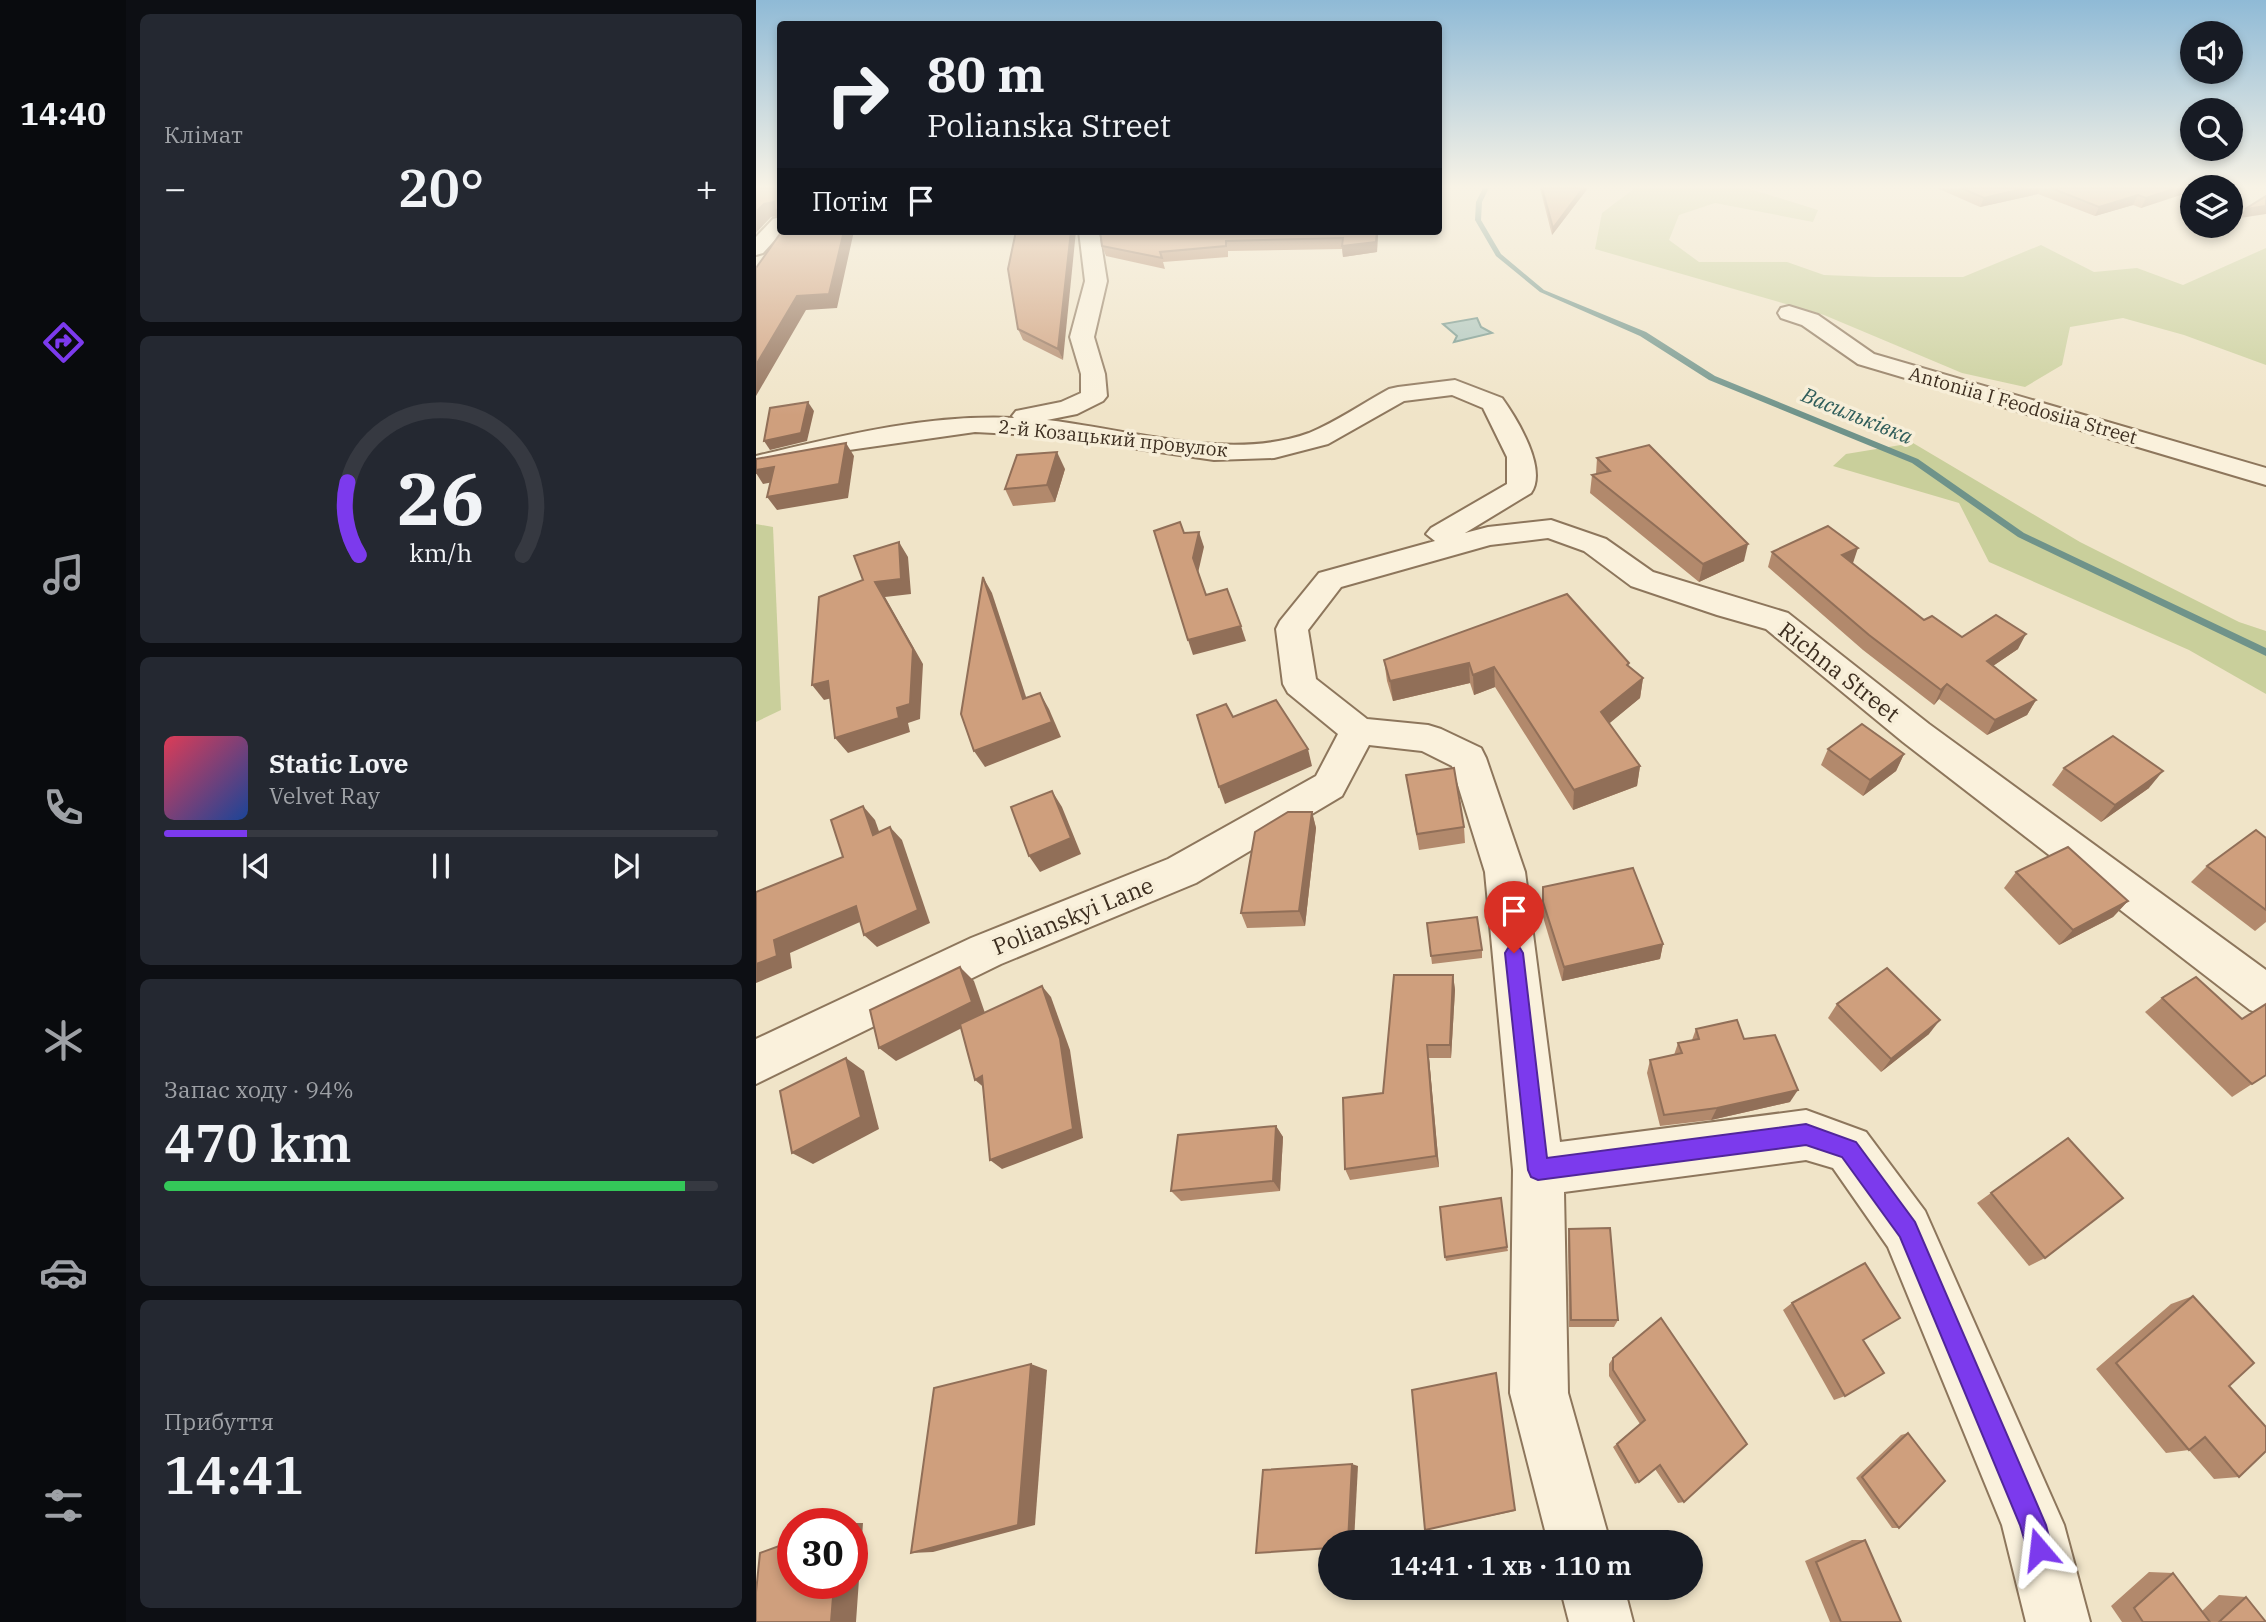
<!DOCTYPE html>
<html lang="uk">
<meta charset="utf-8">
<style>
:root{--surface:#171b24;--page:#242831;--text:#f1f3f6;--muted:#9ea1a6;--line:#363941;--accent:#7c3aed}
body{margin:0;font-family:"IBM Plex Serif",serif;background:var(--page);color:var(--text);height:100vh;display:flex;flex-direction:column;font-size:26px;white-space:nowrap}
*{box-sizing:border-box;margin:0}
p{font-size:23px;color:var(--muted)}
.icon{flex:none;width:38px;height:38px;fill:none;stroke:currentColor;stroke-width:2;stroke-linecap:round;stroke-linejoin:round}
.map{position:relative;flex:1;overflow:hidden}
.sheet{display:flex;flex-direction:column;gap:14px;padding:14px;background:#0d0f14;width:630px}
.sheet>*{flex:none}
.guide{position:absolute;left:21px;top:21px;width:665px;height:214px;border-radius:7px;box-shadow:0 4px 10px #0003;background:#171b24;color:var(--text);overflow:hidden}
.fabs{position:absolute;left:1424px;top:21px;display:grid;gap:14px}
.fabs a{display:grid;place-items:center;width:63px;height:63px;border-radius:50%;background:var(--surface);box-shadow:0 4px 10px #0003;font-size:35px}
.speed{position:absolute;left:21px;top:1508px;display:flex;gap:14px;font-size:35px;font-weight:700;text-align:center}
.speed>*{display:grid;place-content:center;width:91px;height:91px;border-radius:50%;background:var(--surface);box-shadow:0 4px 10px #0003;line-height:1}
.speed .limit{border:10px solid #d22;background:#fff;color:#111}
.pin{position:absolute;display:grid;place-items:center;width:60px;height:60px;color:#fff;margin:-72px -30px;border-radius:50% 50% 50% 0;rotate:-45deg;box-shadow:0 0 7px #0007}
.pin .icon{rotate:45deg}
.me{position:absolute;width:77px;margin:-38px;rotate:343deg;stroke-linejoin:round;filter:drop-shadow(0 0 5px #0008)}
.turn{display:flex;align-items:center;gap:24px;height:147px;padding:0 35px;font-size:32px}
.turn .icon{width:91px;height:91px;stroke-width:2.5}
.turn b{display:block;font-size:49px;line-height:60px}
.then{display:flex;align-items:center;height:66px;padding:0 35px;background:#0003;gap:14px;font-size:26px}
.big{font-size:52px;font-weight:600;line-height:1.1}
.sheet .widget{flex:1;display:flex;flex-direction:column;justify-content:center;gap:10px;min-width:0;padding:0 24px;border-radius:10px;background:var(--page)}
.sheet .dial{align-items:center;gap:0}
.dial svg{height:182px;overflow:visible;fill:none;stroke:var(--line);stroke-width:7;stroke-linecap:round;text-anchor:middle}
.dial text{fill:var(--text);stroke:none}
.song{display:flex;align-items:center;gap:21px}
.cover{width:84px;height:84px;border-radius:10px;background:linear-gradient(135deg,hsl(350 70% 55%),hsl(220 70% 35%))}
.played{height:7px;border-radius:4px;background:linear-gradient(90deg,var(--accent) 15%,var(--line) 15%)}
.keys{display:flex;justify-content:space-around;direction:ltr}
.heat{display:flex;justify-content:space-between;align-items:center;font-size:38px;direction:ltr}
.charge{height:10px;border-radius:5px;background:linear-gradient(90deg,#34c759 94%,var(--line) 0)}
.trip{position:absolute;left:562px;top:1530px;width:385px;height:70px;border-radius:35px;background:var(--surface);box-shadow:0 4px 10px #0003;font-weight:600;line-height:70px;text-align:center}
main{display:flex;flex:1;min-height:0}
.dock{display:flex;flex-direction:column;width:126px;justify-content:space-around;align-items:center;background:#090b0e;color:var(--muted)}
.dock .icon{width:49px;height:49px}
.dock .selected{color:var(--accent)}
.dock b{font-size:32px;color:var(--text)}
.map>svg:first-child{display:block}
.green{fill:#c9cf9b}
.water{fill:#a9c4bc;stroke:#6f938a;stroke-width:2}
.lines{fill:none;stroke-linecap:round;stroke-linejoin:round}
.stream{fill:#6f938a;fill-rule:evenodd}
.minor-casing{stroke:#8d765c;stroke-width:4}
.minor{fill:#faf1dc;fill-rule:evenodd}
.wall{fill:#b2896c}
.shaded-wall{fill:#916f58}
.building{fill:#cf9f7d;stroke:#916f58;stroke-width:2}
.route{fill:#7c3aed;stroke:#51269a;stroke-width:2}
.labels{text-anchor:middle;stroke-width:7;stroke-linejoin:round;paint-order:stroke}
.far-street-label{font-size:19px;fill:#3d2e20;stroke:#f7eed8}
.far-water-label{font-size:21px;font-style:italic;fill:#2f5d5a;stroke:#f7eed8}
.street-label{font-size:23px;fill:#3d2e20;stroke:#f7eed8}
</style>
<main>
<nav class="dock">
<b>14:40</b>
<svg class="icon selected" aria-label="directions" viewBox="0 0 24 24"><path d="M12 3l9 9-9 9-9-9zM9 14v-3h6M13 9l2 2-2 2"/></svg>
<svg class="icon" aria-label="music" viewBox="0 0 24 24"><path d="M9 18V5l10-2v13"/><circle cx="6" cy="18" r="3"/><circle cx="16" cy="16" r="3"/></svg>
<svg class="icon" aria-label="phone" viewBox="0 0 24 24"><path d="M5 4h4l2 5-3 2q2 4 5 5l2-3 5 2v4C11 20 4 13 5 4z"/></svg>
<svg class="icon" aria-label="climate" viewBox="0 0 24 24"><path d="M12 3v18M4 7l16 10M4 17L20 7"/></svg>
<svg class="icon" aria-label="car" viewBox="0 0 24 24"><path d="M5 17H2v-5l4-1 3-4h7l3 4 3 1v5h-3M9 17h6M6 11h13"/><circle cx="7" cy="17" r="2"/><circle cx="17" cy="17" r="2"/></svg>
<svg class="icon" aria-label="filters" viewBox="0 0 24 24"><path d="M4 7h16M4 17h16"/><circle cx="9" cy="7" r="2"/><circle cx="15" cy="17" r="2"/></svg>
</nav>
<section class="sheet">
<div class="widget"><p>Клімат</p>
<div class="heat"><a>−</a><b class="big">20°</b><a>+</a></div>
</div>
<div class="widget dial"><svg viewBox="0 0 100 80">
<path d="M14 69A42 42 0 1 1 86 69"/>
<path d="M14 69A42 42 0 0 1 9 37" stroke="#7c3aed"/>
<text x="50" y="56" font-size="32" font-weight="700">26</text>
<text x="50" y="72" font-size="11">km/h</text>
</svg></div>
<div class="widget">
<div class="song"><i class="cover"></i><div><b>Static Love</b><p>Velvet Ray</p></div></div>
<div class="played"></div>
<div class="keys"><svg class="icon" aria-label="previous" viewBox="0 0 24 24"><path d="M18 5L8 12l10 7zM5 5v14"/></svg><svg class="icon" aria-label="pause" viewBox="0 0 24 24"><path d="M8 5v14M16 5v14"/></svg><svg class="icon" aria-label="next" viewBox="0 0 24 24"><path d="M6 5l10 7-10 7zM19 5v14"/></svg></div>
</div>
<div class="widget"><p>Запас ходу · 94%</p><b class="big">470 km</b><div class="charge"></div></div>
<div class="widget"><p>Прибуття</p><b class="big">14:41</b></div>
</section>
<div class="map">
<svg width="1510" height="1622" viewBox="0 0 1510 1622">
<rect width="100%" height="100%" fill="#f0e4c8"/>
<g class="green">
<path d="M879 188H991L1062 210 1057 222 959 203 923 215 913 240 943 262H1031L1068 275 1119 277H1207L1285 245 1338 272 1381 268 1427 285 1510 248V365L1428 335 1367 318 1314 327 1306 365 1269 387 1206 373 1068 315 839 249 846 213Z"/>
<path d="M1157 443 1324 542 1483 622 1510 631V694L1433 650 1233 562 1203 503 1077 466 1090 454Z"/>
<path d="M0 524 17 527 25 710 0 722Z"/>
</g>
<path class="water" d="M721 318 725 327 736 333 698 342 701 336 687 324Z"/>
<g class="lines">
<path class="stream" d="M727 188H733L726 202 725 220 745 254 788 290 890 332 959 376 1162 459 1268 533 1510 648V656L1262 537 1156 463 953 380 884 336 784 292 740 256 719 220 720 202Z"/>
<g class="minor-casing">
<g id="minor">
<path d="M24 217V231H27L7 253 0 255V237L17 219Z"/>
<path d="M323 231H343L351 281 338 337 349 374 351 396 347 401 321 414 291 420C372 429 474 462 553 433 580 422 607 403 633 389L642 387 699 380 746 398C761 419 792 469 775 493L709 533 732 527 795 520 850 539 897 572 1032 613 1173 724 1510 970V1016L1494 1010 1147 742 1010 629 961 615 875 586 828 551 792 538 734 545 585 587 552 630 560 679 611 719 672 725 685 729 725 748 730 758 769 872 804 1142 1050 1110 1110 1132 1169 1211 1308 1525 1334 1622H1270L1246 1525 1132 1247 1077 1168 1050 1160 808 1192 812 1393 854 1542H792L754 1393 757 1170 729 872 696 766 666 751 613 745 586 796 440 883 245 964 0 1084V1039L215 938 412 859 560 776 582 734 532 693 527 684 520 629 524 621 563 573 679 541 670 534 675 528 751 484V457L727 408 696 395 648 401 572 444 518 458 458 460 293 436 219 432 93 450 0 472V456C84 436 171 414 258 418L256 416 260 411 305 402 325 393V374L314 337 329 281Z"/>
<path d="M1033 306 1062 315 1118 354 1510 468V485L1102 364 1046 325 1025 318 1022 313 1025 308Z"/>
<path d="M804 1587H868L877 1622H813Z"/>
</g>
</g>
<use href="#minor" class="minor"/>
</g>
<g class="wall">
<path d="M784 188H832L796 235Z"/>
<path d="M1181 188H1437L1385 208 1377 205 1339 216 1282 194 1224 207Z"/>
<path d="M260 231 307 360 267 340 262 329Z"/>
<path d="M622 231 621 252 587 257 586 249 472 251V257L407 262 409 269 350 256 346 246Z"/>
<path d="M841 458 988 561 943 582 834 493 836 475 840 474Z"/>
<path d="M309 469 299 502 257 506 249 489Z"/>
<path d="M1016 552 1097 563H1096L1168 620 1206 637 1262 649 1237 666 1280 700 1271 715 1231 735 1183 699 1178 705 1107 650 1012 567Z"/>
<path d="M628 660 873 666 887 678 884 698 853 723 884 766 881 786 817 810 739 687 718 695 714 683 637 701 631 681Z"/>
<path d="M1072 749 1148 754 1140 771 1107 796 1065 765Z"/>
<path d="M1308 768 1393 788 1345 822 1296 785Z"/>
<path d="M650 775 708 827 709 843 663 850Z"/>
<path d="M556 812 560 828 549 926 491 928 485 913Z"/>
<path d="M1510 838V922L1499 931 1435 882 1451 866Z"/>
<path d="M1260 872 1372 901 1357 917 1303 945 1248 888Z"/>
<path d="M787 887 907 944 904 959 806 981 787 917Z"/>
<path d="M671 923 726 950V958L676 964Z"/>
<path d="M697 975 699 990 695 1058H673L683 1167 594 1180 589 1169 627 1093Z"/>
<path d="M1406 998 1496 1084 1476 1097 1389 1012Z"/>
<path d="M1081 1004 1173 1034 1125 1072 1072 1018Z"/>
<path d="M940 1029 988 1039 1034 1102 955 1120 904 1126 891 1073 894 1060 918 1055 922 1043 936 1040Z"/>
<path d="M520 1126 527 1137 524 1191 425 1201 415 1191Z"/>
<path d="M1312 1138 1289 1258 1273 1266 1221 1203Z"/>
<path d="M813 1229 862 1320 858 1327H813L812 1238Z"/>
<path d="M751 1247 752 1251 690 1261 689 1257Z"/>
<path d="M1437 1296 1473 1386 1483 1477 1458 1479 1433 1450 1410 1453 1340 1369 1415 1304Z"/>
<path d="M1036 1303 1107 1340 1089 1396 1078 1400 1027 1310Z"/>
<path d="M905 1318 928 1502 922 1503 899 1469 883 1482 879 1484 857 1447 884 1424 853 1376V1364L857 1358Z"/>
<path d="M740 1373 759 1511 669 1530Z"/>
<path d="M1152 1433 1143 1528H1136L1100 1478 1145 1435Z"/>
<path d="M1096 1540H1109L1145 1622H1074L1049 1561Z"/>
<path d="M1393 1572 1417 1573 1446 1611 1463 1595 1490 1597 1510 1622H1366L1355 1606Z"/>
</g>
<g class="shaded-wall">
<path d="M827 188H832L796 235 797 228Z"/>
<path d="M1270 188H1284L1282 194 1224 207 1228 198Z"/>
<path d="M1421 188H1437V191L1385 208 1390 198Z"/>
<path d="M1382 195 1377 205 1339 216 1343 207Z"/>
<path d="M18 202 24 207V220L22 216 15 217 0 233V212L8 204Z"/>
<path d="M1510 206V214L1484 218 1489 209Z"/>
<path d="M88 231H98L81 308 50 310 0 396V365L41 296Z"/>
<path d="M315 231H320L307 360 302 349Z"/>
<path d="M621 231H622L621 252 587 257 586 246Z"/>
<path d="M52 402 58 411 51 441 14 450 8 441Z"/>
<path d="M90 443 98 456 92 498 21 510 11 497Z"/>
<path d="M301 452 309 469 299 502 291 485Z"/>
<path d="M18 467 28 480 7 484 0 473V470Z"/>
<path d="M443 532 448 547 442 573 437 558Z"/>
<path d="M143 542 152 557 155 594 129 597 167 664 164 719 152 723 154 732 92 753 79 738 141 708 119 582Z"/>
<path d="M992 544 988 561 943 582 947 564Z"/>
<path d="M1102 548 1097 563 1081 571 1086 555Z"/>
<path d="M227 577 236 593 276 715 267 699Z"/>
<path d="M485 626 490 641 437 655 432 640Z"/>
<path d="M1270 634 1262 649 1222 676 1231 661Z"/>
<path d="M713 663 714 683 637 701 634 681Z"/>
<path d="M738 667 739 687 718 695 717 675Z"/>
<path d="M887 678 884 698 843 732 845 712Z"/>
<path d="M72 681 84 696 68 700 56 685Z"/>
<path d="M1191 684 1183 699 1178 705 1185 690Z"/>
<path d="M284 693 293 709 305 737 229 767 218 751Z"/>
<path d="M1280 700 1271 715 1231 735 1239 720Z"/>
<path d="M552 749 556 766 469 804 463 787Z"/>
<path d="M1148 754 1140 771 1107 796 1114 780Z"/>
<path d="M884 766 881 786 817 810 818 790Z"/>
<path d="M1407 771 1393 788 1345 822 1359 805Z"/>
<path d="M296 791 306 807 325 854 284 872 273 856Z"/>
<path d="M107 806 119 820 129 848 117 835Z"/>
<path d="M556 812 560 828 549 926 543 911Z"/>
<path d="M134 827 146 840 174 923 121 947 108 935Z"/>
<path d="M1372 901 1357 917 1303 945 1317 930Z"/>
<path d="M100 906 113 918 34 953 36 968 0 983V964L18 940Z"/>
<path d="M907 944 904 959 806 981 808 967Z"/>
<path d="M204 967 218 981 230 1016 140 1061 123 1048Z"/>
<path d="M697 975 699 990 695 1058 694 1045Z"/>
<path d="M286 986 295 997 314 1050 327 1138 246 1169 234 1160Z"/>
<path d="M1184 1020 1173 1034 1125 1072 1135 1059Z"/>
<path d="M671 1045 673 1058 683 1167 680 1156Z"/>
<path d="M90 1058 108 1071 123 1129 57 1164 36 1153Z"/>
<path d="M226 1076 231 1090 219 1080Z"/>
<path d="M1042 1090 1034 1102 955 1120 961 1108Z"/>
<path d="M520 1126 527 1137 524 1191 517 1181Z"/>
<path d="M275 1364 291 1370 279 1525 177 1552 155 1553Z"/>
<path d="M596 1464 602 1466 598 1542H592Z"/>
<path d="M83 1523H107L100 1622H75L78 1584H96V1524H83Z"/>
</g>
<g class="building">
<path d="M0 188H24V207L19 211 18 202 8 204 0 212Z"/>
<path d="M786 188H827L797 228Z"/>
<path d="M1205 188H1270L1228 198Z"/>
<path d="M1295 188H1421L1390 198 1382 195 1343 207Z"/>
<path d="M1510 196V206L1489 209Z"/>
<path d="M26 231H88L73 294 41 296 0 365V268Z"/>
<path d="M260 231H315L302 349 262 329 252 269Z"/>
<path d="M344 231H621L620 242 586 246 587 238 470 241V246L404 252 406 258 346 246Z"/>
<path d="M52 402 45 433 8 441 14 408Z"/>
<path d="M90 443 83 484 11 497 18 467 0 470V459Z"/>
<path d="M893 445 992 544 947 564 836 475 854 471 841 458Z"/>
<path d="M301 452 291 485 249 489 261 455Z"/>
<path d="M424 522 428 533 443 532 437 558 450 595 471 589 485 626 432 640 398 531Z"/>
<path d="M1072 526 1102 548 1086 555 1168 620 1176 616 1206 637 1240 615 1270 634 1231 661 1280 700 1239 720 1191 684 1185 690 1113 635 1016 552Z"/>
<path d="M143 542 145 579 119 582 157 649 154 704 141 708 143 718 79 738 72 681 56 685 63 597 107 580 98 556Z"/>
<path d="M227 577 267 699 284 693 296 722 218 751 205 714Z"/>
<path d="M811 594 873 663 871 665 887 678 845 712 884 766 818 790 738 667 717 675 713 663 634 681 628 660Z"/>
<path d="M520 700 552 749 463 787 441 715 470 704 477 717Z"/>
<path d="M1106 724 1148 754 1114 780 1072 749Z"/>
<path d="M1357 736 1407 771 1359 805 1308 768Z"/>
<path d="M698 768 708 827 661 834 650 775Z"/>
<path d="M296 791 315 838 273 856 255 807Z"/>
<path d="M107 806 117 835 134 827 162 910 108 935 100 906 18 940 21 956 0 964V892L87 857 75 820Z"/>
<path d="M532 812H556L543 911 485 913 499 832Z"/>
<path d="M1500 830 1510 838V910L1451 866Z"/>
<path d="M1312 847 1372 901 1317 930 1260 872Z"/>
<path d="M877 868 907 944 808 967 787 902V887Z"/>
<path d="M721 917 726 950 675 956 671 923Z"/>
<path d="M204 967 216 1002 123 1048 114 1010Z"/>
<path d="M1131 968 1184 1020 1135 1059 1081 1004Z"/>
<path d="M638 975H697L694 1045H671L680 1156 589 1169 587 1098 627 1093Z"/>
<path d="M1440 977 1486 1019 1510 1004V1075L1496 1084 1406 998Z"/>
<path d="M286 986 304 1039 317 1129 234 1160 226 1076 219 1080 204 1024Z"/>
<path d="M981 1020 988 1039 1019 1035 1042 1090 961 1108 908 1115 894 1060 926 1053 922 1043 943 1039 940 1029Z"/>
<path d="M90 1058 105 1117 36 1153 24 1091Z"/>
<path d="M520 1126 517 1181 415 1191 422 1135Z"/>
<path d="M1312 1138 1367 1198 1289 1258 1235 1193Z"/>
<path d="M745 1198 751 1247 689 1257 684 1207Z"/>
<path d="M854 1228 862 1320H815L813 1229Z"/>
<path d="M1109 1263 1144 1318 1107 1340 1128 1373 1089 1396 1036 1303Z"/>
<path d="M1437 1296 1498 1363 1473 1386 1510 1427V1451L1483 1477 1449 1437 1433 1450 1360 1363Z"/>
<path d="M905 1318 991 1444 928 1502 904 1465 883 1482 861 1444 889 1420 857 1370V1358Z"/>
<path d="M275 1364 262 1525 155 1553 178 1388Z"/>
<path d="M740 1373 759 1510 669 1530 656 1390Z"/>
<path d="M1152 1433 1189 1481 1143 1528 1106 1477Z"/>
<path d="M596 1464 592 1542H574V1548L500 1553 507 1470Z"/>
<path d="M1109 1540 1145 1622H1085L1060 1562Z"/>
<path d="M37 1541V1584H78L75 1622H0V1592L4 1553Z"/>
<path d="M1417 1573 1454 1622H1387L1378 1608Z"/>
<path d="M1490 1597 1510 1622H1463Z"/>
</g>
<linearGradient id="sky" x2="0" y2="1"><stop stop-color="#8fbad6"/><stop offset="0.45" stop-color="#f8f3e6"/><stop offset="1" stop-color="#f8f3e6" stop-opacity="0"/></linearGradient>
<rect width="1510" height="415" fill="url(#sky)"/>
<path class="route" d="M758 946 764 948 767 953 791 1158 1050 1124 1100 1142 1159 1222 1290 1525 1296 1549 1292 1559 1283 1562 1274 1559 1264 1525 1144 1237 1086 1157 1050 1145 782 1180 775 1177 772 1170 749 953 752 948Z"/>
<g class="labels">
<g class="far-street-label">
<text transform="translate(1267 405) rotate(16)" y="7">Antoniia I Feodosiia Street</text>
<text transform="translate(357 438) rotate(6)" y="7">2-й Козацький провулок</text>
</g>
<g class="far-water-label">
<text transform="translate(1101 416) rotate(22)" y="7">Васильківка</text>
</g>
<g class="street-label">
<text transform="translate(1083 672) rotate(38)" y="8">Richna Street</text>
<text transform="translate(317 916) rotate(-22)" y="8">Polianskyi Lane</text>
</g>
</g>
</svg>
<div class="fabs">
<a><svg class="icon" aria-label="sound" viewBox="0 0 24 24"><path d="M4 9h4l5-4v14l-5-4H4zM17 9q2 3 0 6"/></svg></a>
<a><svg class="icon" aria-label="search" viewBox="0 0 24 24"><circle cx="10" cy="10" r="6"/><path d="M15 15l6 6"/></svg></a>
<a><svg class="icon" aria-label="layers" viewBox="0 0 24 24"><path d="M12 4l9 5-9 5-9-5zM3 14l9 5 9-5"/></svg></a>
</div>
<div class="speed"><div class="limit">30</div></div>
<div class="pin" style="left:758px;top:953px;background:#d93025"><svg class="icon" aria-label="arrive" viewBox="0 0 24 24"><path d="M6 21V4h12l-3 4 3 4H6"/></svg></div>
<svg class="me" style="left:1283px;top:1549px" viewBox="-20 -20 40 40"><path d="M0-17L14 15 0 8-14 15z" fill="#7c3aed" stroke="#fff" stroke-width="4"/></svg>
<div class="trip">14:41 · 1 хв · 110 m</div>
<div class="guide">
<div class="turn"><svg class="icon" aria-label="right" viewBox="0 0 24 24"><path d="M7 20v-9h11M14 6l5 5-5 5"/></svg><div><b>80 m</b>Polianska Street</div></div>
<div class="then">Потім<svg class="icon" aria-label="arrive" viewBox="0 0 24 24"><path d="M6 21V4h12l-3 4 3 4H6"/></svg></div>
</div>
</div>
</main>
